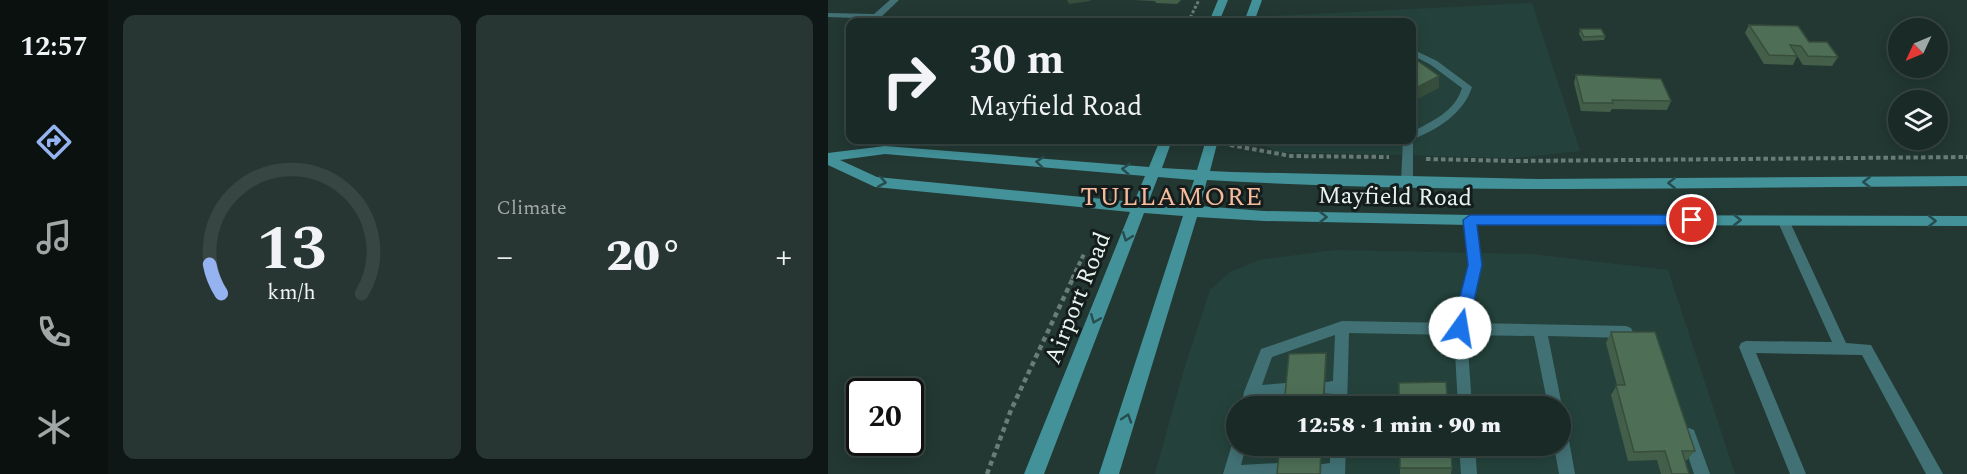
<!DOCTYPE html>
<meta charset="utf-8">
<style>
:root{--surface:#1a2a26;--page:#273632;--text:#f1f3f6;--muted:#9fa7a7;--line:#384643;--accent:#95b2f1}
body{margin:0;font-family:Spectral,serif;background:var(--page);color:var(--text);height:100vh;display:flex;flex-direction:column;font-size:22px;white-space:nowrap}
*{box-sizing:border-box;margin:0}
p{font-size:20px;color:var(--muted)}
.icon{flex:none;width:33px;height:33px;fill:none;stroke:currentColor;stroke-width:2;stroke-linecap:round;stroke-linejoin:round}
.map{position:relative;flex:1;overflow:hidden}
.side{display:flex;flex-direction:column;gap:15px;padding:15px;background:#0e1715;width:720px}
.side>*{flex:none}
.hud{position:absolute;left:18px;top:18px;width:570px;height:126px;border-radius:12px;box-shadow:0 3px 15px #0003,0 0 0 2px var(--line);background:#1a2a26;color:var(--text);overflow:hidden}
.needle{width:39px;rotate:226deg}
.buttons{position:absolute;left:1060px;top:18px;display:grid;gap:12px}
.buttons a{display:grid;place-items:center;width:60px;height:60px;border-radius:50%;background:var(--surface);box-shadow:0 3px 15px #0003,0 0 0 2px var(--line);font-size:30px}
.speed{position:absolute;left:18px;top:378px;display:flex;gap:12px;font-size:30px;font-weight:700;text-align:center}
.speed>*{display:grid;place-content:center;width:78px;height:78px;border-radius:50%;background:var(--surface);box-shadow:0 3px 15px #0003,0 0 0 2px var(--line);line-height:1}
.speed .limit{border:3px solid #111;border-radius:9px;background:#fff;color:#111}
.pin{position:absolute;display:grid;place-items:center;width:51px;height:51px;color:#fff;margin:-26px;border:3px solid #fff;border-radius:50%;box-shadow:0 2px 6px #0007}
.me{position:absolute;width:66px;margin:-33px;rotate:13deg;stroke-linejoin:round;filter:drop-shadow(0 0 4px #0008)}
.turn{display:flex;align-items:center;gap:21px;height:126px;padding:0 24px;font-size:27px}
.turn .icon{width:78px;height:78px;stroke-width:2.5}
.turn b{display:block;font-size:42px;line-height:51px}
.big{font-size:45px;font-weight:800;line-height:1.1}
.side .tile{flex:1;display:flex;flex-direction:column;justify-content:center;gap:9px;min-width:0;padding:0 21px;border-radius:12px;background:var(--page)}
.side .dial{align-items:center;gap:0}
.dial svg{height:156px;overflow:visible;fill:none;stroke:var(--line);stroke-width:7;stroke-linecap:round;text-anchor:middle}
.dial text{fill:var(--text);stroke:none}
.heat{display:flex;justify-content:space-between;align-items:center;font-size:33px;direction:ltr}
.side .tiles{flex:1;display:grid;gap:15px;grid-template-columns:repeat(2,1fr)}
.trip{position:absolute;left:398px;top:396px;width:345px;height:60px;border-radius:30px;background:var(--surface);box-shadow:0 3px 15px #0003,0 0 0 2px var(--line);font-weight:800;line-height:60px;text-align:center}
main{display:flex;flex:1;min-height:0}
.tab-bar{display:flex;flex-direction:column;width:108px;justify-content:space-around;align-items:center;background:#0a110f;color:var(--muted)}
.tab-bar .icon{width:42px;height:42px}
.tab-bar .active{color:var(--accent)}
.tab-bar b{font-size:27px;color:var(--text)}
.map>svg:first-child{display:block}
.built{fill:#24423b;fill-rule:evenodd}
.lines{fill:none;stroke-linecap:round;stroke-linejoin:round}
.path-far2{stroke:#697c77;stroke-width:3;stroke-dasharray:3 2;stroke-linecap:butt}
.path-far1{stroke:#697c77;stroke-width:4;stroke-dasharray:4.5 3;stroke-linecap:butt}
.path{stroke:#697c77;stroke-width:4.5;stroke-dasharray:5 4;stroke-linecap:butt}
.service{fill:#427175;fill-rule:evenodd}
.secondary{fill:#43929a;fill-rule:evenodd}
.wall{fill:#435f4a}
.shaded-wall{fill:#374e3c}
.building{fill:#4e6f56;stroke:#374e3c;stroke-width:1.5}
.oneway{stroke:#274c4e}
.route{fill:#1a73e8;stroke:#114b97;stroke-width:1.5}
.labels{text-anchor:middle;stroke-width:6;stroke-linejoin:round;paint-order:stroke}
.street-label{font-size:24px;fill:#e6f3ef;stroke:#141d1b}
.neighbourhood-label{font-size:26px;letter-spacing:1.5px;fill:#f6ba9d;stroke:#141d1b}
</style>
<main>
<nav class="tab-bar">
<b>12:57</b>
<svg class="icon active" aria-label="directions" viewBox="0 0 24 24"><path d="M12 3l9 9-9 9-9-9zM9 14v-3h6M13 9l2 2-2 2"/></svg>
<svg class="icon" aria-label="music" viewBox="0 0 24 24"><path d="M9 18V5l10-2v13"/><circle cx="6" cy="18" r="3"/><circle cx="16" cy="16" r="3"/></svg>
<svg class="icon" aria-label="phone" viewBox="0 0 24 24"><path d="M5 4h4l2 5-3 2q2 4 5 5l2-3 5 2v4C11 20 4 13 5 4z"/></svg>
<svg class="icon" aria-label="climate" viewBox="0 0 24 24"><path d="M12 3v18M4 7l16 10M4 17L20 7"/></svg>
</nav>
<section class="side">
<div class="tiles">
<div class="tile dial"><svg viewBox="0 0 100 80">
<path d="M14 69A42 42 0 1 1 86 69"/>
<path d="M14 69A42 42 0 0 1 8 54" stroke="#95b2f1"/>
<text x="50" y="56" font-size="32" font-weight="700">13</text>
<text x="50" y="72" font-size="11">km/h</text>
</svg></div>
<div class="tile"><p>Climate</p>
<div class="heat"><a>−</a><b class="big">20°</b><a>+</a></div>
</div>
</div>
</section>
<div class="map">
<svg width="1139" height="474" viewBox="0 0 1139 474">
<rect width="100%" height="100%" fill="#233833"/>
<g class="built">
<path d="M704 3 752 151 687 158 450 152 424 140H584V22H443L445 16Z"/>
<path d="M507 250 703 254 840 270 907 474H327L355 373 382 290 402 272 431 260ZM408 406H732V446H408Z"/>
</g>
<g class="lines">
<path class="path-far2" d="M360 22 371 0"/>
<g class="path-far1">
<path d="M290 141 316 142"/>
<path d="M402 145 463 156 561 157"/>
<path d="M598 159 687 161 1139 157"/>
<path d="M244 279 257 252"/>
</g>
<path class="path" d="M159 474 183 410 245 278"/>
<g class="service">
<path d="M62 0H71L51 19 0 17V13L46 14Z"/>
<path d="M422 18 491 19 495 22H419V19Z"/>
<path d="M584 49 609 61 644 87C636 113 609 130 585 139V182L579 186 573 182 575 140H584V132C604 121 627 112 634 88L603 65 584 55Z"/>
<path d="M642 216 648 220 653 265 640 323 798 326 803 328 805 332 803 336 798 338 720 336 734 406 732 411V406H720L706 336 639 335 644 406H630L626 335 521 333 519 406H505V394L492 393 490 388 492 383 505 381 507 335 444 357 434 385 458 383 463 385 465 390 463 395 430 398 427 406H413L416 392 433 349 514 321 626 323 641 265 636 220Z"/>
<path d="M955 216 961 220 1018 343 1043 345 1115 474H1098L1034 355 928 353 978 474H962L911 347 913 343 918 341 1004 342 949 220Z"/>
<path d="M732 428 737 430 740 435 747 474H731L726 446H732Z"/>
<path d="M861 428 866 430 882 474H866L853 435 856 430Z"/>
<path d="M408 439V446H418L413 465 451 463 457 465 459 471 458 474H395L405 441Z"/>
<path d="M502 446H518L517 474H486L485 471 487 465 502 463Z"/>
<path d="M631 446H647L649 474H633Z"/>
</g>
<g class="secondary">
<path d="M390 0H400L391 22H381Z"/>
<path d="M424 0H434L426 22H416Z"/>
<path d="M332 140H344L334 168 369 170 378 140H390L382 171 404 172 710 179 1139 176V186C886 187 632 195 379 180L372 206 436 211 642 215 1139 216V226L642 225 436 221 369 217 291 474H271L355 216 316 213 216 474H196L302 212 47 187 0 165V153L57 146 321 167ZM57 154 317 176 306 202 49 177 12 160ZM330 177 366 180 358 205 320 203Z"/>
</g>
</g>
<g class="wall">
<path d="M305 0H353L349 4 328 3 327 1Z"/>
<path d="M921 25 1010 57 1004 66 975 65 968 54 969 56 965 65 936 64 917 33Z"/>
<path d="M752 29 777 36 776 40 755 41 751 34Z"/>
<path d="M748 75 843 101 839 110 784 109 782 112 753 111 746 83Z"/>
<path d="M783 332 867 451 859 460H857L861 474H833L829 460 800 461 783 395 789 385 778 343Z"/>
<path d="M572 446 624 468 623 474H572Z"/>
</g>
<g class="shaded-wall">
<path d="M239 0H263L262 1 241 4Z"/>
<path d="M611 76V88L584 102V90Z"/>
<path d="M498 353 499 357 496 406H495Z"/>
<path d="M493 446H494L493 474H492Z"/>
</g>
<g class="building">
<path d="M921 25 970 26 981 42H999L1010 57 980 56 973 46 962 45 969 56 941 55Z"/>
<path d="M752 29H773L777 36 756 37Z"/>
<path d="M584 57 611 76 584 90Z"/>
<path d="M748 75 833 79 843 101 784 100 785 103H755Z"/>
<path d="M783 332H827L867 451H854L861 474H844L837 451 806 452 788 385H797Z"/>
<path d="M498 353 495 406H456L461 354Z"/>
<path d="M618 382 620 406H571V383Z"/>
<path d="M452 446H493L492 474H449Z"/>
<path d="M572 446H623L624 468H572Z"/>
</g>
<defs><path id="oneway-chevron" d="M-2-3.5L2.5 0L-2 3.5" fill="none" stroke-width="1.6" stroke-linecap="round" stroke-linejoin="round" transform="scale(1.5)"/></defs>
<g class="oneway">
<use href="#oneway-chevron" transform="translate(212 162) rotate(-175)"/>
<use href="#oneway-chevron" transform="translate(298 169) rotate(-176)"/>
<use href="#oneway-chevron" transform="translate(54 182) rotate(10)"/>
<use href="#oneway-chevron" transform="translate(1039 182) rotate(180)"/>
<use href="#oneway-chevron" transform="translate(844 183) rotate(180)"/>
<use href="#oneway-chevron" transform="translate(495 217) rotate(1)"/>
<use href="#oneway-chevron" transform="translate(909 220)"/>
<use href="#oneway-chevron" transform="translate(1104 221)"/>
<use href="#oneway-chevron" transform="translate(299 237) rotate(111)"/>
<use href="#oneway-chevron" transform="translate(267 319) rotate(112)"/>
<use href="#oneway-chevron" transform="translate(299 418) rotate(-72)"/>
</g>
<path class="route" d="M642 215H864L870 220 864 225H649L654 265 640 328 637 333 632 335 627 333 624 328 640 265 635 220Z"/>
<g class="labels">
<g class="street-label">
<text transform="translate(567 196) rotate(1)" y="8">Mayfield Road</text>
<text transform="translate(249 298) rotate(-68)" y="8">Airport Road</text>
</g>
<g class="neighbourhood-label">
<text x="344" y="205">TULLAMORE</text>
</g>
</g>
</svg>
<div class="buttons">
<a><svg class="needle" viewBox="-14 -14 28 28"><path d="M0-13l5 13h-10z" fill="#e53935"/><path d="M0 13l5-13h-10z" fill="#9fa7a7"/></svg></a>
<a><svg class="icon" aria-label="layers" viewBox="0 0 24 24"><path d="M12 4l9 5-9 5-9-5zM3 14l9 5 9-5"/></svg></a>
</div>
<div class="speed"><div class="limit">20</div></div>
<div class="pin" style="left:864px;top:220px;background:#d93025"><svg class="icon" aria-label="arrive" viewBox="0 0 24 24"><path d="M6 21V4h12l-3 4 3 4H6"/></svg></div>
<svg class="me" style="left:632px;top:328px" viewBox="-20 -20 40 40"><circle r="19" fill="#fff"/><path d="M0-13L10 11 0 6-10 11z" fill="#1a73e8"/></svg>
<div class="trip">12:58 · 1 min · 90 m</div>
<div class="hud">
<div class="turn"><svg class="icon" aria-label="right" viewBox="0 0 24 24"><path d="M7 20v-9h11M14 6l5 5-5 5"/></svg><div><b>30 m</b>Mayfield Road</div></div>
</div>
</div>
</main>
